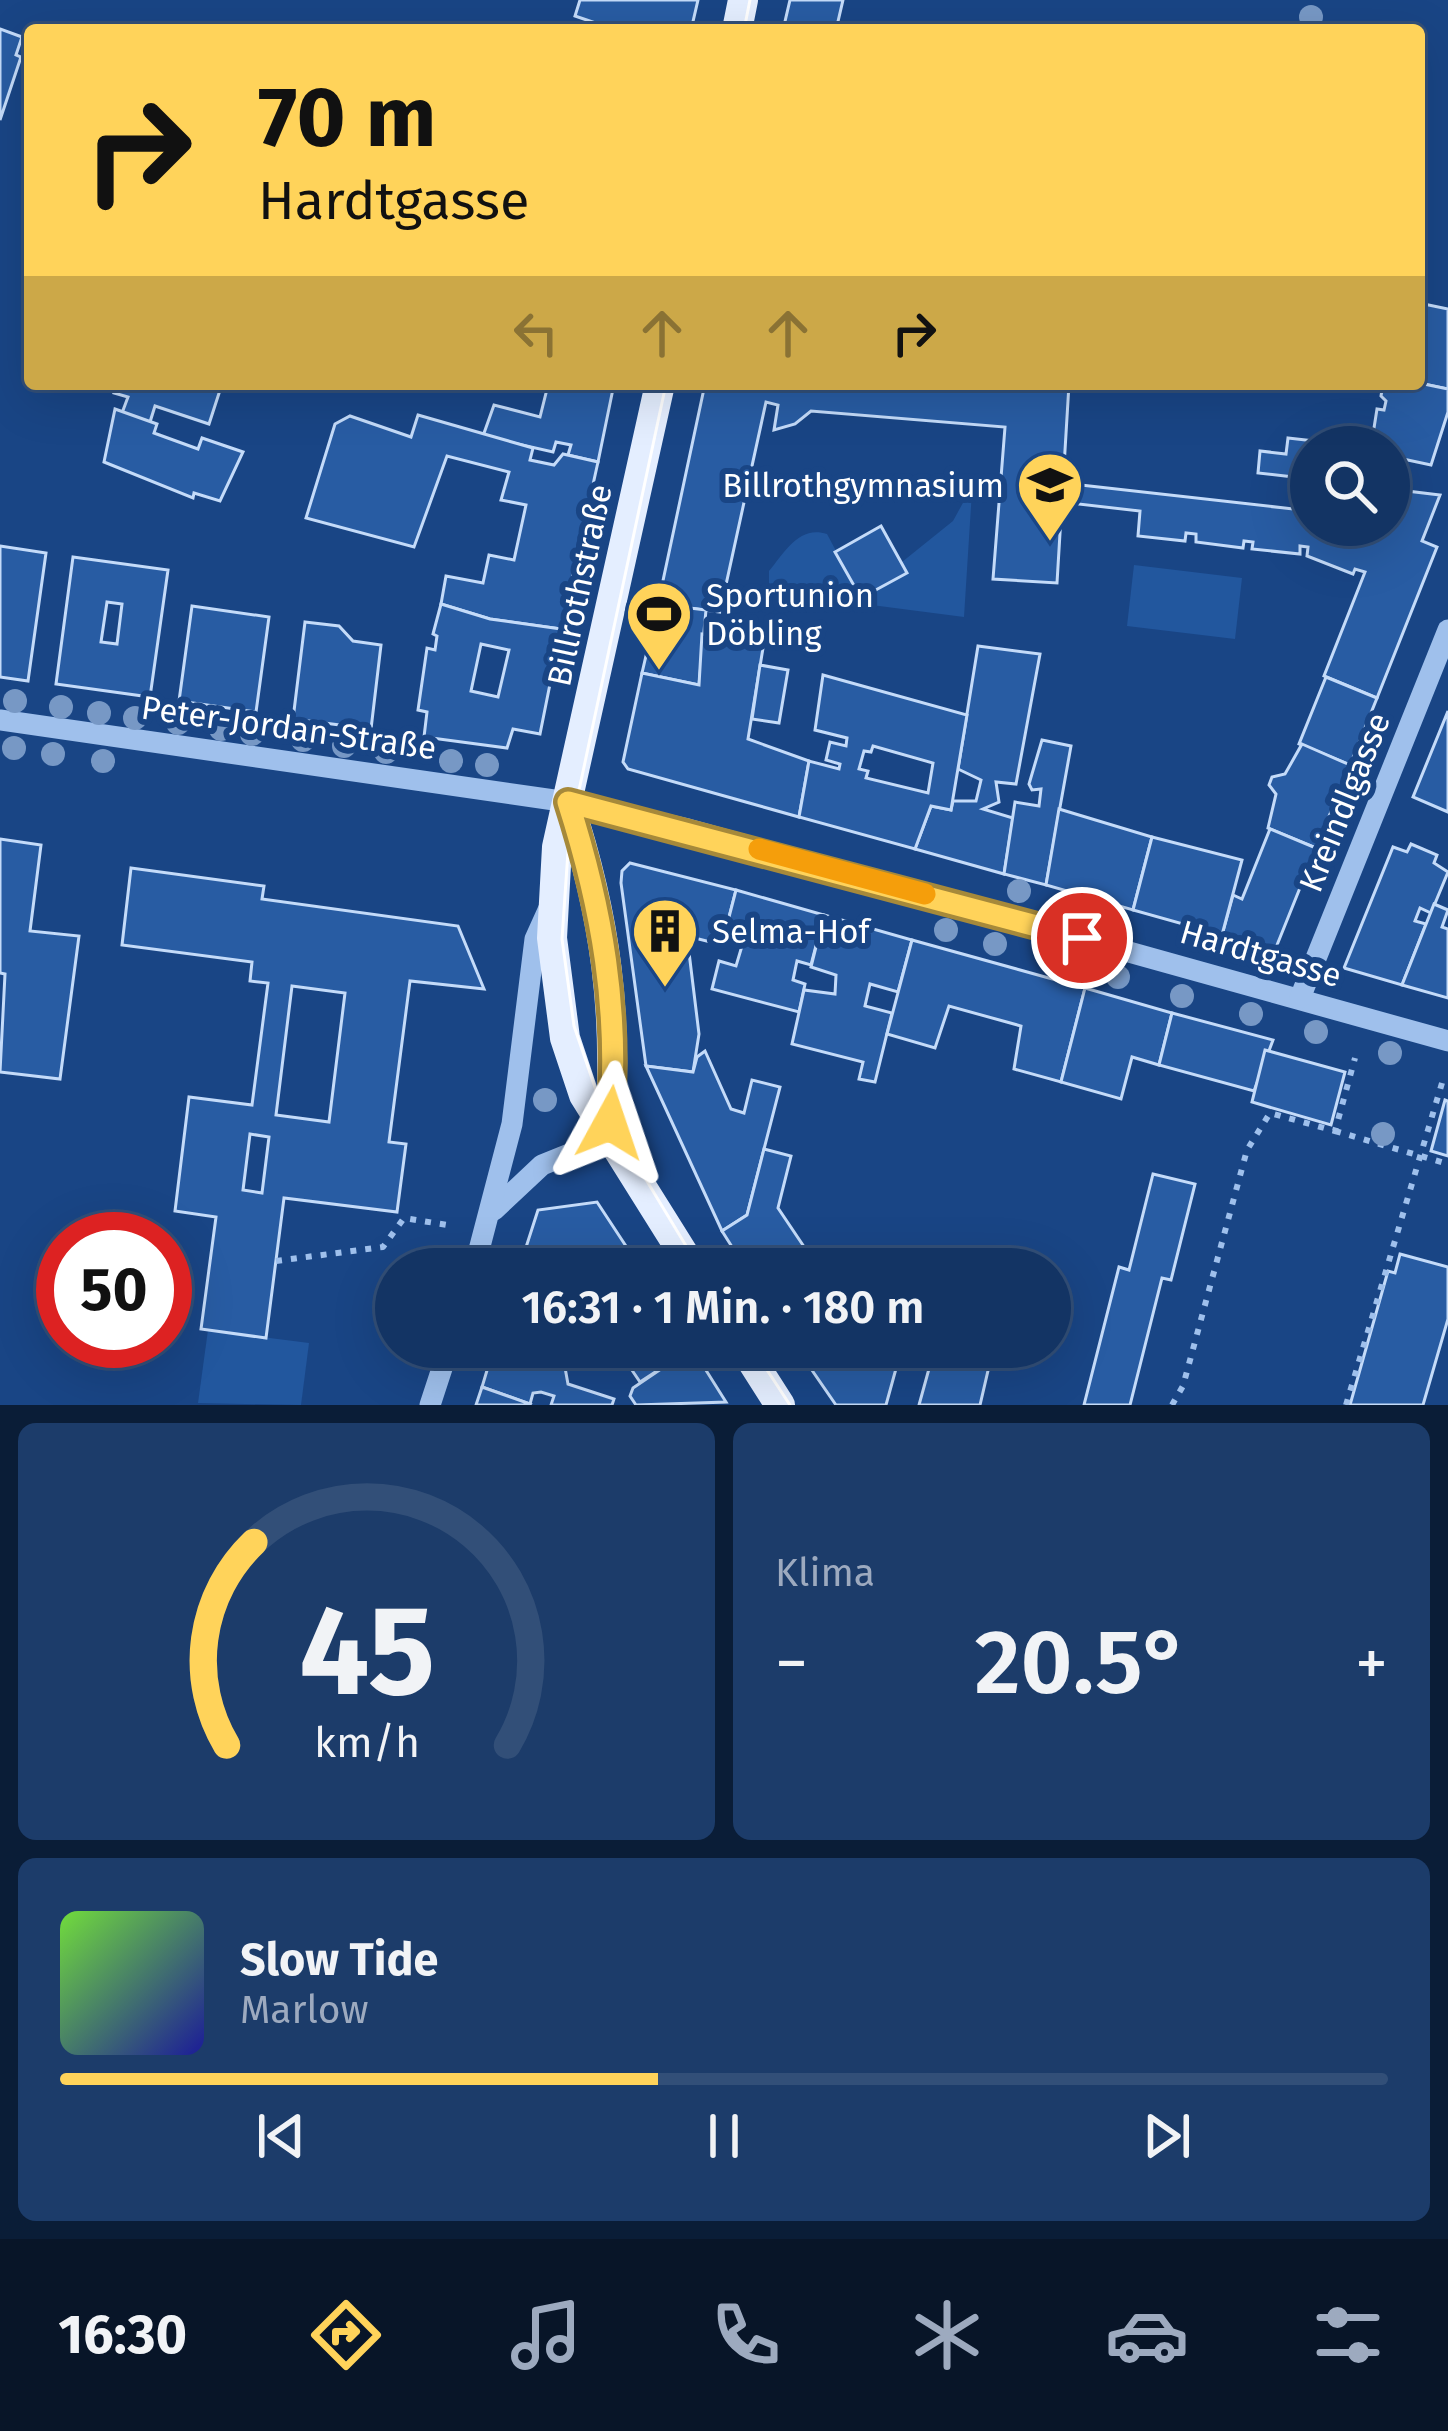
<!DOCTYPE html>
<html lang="de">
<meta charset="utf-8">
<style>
:root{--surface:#133464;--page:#1c3c6a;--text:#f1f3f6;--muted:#9daabf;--line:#324f78;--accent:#ffd35a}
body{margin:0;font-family:"Fira Sans",sans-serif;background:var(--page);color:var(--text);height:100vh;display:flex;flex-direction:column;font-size:45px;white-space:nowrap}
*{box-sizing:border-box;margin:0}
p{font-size:39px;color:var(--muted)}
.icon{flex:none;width:66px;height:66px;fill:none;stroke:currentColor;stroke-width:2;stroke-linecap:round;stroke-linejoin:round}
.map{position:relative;height:1405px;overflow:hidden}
.panel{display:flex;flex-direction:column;gap:18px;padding:18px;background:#0a1d37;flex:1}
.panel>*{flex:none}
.guide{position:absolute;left:24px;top:24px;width:1401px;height:366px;border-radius:12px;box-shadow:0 12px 48px #0002,0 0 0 3px var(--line);background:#ffd35a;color:#111;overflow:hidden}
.buttons{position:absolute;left:1290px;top:426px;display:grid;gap:24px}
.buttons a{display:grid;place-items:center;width:120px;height:120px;border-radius:50%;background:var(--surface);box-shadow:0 12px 48px #0002,0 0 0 3px var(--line);font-size:60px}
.speed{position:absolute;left:36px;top:1212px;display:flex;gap:24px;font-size:60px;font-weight:700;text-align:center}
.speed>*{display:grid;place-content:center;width:156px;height:156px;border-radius:50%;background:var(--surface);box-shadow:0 12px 48px #0002,0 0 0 3px var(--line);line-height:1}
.speed .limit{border:18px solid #d22;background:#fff;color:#111}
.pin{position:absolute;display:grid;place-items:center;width:102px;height:102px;color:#fff;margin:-51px;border:6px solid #fff;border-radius:50%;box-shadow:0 3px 12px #0007}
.me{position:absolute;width:132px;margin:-66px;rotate:5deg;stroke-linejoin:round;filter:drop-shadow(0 0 9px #0008)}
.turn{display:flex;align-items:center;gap:42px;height:252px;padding:0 36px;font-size:54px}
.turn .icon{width:156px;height:156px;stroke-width:2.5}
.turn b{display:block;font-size:84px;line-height:102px}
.lanes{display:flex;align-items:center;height:114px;padding:0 36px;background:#0003;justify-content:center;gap:60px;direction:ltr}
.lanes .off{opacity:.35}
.big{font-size:90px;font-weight:600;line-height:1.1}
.panel .tile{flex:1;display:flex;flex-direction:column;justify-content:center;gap:18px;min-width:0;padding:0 42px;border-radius:18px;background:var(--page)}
.panel .dial{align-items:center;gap:0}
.dial svg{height:312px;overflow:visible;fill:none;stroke:var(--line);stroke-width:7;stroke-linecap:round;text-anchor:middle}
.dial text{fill:var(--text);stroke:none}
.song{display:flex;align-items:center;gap:36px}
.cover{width:144px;height:144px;border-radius:18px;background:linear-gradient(135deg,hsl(100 70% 55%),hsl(240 70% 35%))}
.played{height:12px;border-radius:6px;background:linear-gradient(90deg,var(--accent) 45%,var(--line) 45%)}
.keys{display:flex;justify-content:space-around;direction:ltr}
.heat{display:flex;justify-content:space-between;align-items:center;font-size:66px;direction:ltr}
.panel .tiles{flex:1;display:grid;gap:18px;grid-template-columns:1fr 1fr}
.tile:last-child{grid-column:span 2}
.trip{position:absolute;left:375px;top:1248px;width:696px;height:120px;border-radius:60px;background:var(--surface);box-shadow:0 12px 48px #0002,0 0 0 3px var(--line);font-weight:600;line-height:120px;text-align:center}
.dock{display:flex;height:192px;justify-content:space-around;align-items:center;background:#081528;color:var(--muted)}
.dock .icon{width:84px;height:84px}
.dock .selected{color:var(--accent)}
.dock b{font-size:54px;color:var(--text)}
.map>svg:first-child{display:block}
.green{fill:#22579e}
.building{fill:#285ca3;stroke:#c4dbf9;stroke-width:3;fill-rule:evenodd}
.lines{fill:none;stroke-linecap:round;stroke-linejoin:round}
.path{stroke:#9fc0ec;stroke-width:6;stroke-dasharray:6 9;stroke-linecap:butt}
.minor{stroke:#9fc0ec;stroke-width:21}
.major{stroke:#e4eeff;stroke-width:30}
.tram{stroke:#fff;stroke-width:3}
.tree{fill:#7798c5}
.route-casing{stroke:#a6893a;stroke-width:30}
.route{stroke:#ffd35a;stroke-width:21}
.slow{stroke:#f59e0b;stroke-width:21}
.labels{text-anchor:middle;stroke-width:12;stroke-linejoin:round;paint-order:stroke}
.poi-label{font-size:33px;fill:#fff;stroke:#194585;text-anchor:start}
.street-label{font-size:33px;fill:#fff;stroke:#194585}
</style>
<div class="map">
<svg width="1448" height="1405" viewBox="0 0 1448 1405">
<rect width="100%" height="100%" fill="#194585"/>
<g class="green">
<path d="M956 473 973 475 964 617 779 593 769 586V571C785 552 799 525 827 534L861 598 907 573 902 562 953 521 964 501 950 488Z"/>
<path d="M1134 565 1242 578 1235 639 1127 626Z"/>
<path d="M208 1330 309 1343 301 1405 198 1403Z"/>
</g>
<g class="building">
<path d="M580 0H698L691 30H616L575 16Z"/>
<path d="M790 0H843L836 30H783Z"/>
<path d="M0 29 22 37 16 55 21 57 0 120Z"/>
<path d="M1419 303 1448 309V389L1419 383Z"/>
<path d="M1419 383 1448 389V412L1431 465 1389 456V447H1371L1377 409 1384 410 1386 401 1381 396 1383 384Z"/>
<path d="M117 384H222L209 424 155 406 150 422 122 413 128 397 114 393Z"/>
<path d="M528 384H614L598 462 568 455 571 445 556 442 553 452 483 436 494 405 540 417 547 389Z"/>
<path d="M705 384H1069L1057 583 993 579 1005 427 811 411 795 424 774 430 778 405 766 402 720 612 658 604Z"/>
<path d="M115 409 157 424 154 433 198 449 202 438 243 452 220 501 194 493 193 498 104 462Z"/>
<path d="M418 415 533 448 530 460 554 465 563 454 598 462 561 629 490 619 441 604 446 576 483 583 489 555 514 560 526 505 501 500 509 472 447 456 414 547 306 518 335 424 350 416 411 437Z"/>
<path d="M1288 438 1350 445 1349 447H1311V479L1258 473 1260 451 1286 454Z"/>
<path d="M1063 483 1311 511V525L1384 526 1398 490 1440 495 1422 541 1437 547 1377 698 1324 676 1365 572 1355 569 1353 574 1307 556 1308 547 1300 546V554L1252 549 1253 542 1244 541 1243 548 1196 542V534L1186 533 1185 541 1138 536 1140 511 1061 502Z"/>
<path d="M881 526 907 573 861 598 835 552Z"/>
<path d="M0 546 46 553 28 681 0 677Z"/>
<path d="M73 557 168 570 150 697 56 684ZM107 602 122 604 117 644 101 642Z"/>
<path d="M441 604 490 619 561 629 540 734 513 729 507 748 424 737 427 712 418 710 427 648 435 650 437 636 433 634ZM481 644 509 650 498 697 471 691Z"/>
<path d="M658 604 706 610 699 685 642 673Z"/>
<path d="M192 606 269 617 256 712 179 701Z"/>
<path d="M305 622 339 626 353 641 381 645 371 729 293 719Z"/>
<path d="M702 634 764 642 748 739 809 761 799 817 628 769 623 762 642 673 699 685Z"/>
<path d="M978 646 1040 654 1016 784 996 782 999 802 983 809 1013 818 1004 874 915 849 931 806 951 810 953 801H976L981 780 958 769Z"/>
<path d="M760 665 788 670 779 723 752 719Z"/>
<path d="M823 675 967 715 951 810 931 806 915 849 799 817 809 761 839 769 840 764 826 760 830 742 846 746 847 738 815 730ZM873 746 933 763 928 793 866 778 868 771 859 769 864 751 871 752Z"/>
<path d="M1326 677 1377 698 1350 765 1299 744Z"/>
<path d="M1448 711V812L1413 797Z"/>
<path d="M1042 740 1071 746 1046 885 1004 874 1015 802 1039 806 1041 789 1032 790 1029 784Z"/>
<path d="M1302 744 1350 765 1316 848 1268 828 1276 794 1269 785 1272 777 1285 774Z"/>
<path d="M1059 809 1152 837 1133 910 1046 885Z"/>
<path d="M1270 829 1316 848 1275 950 1222 935 1233 895 1242 899Z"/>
<path d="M1152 837 1242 860 1222 935 1133 910Z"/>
<path d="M0 839 41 845 30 931 79 936 60 1079 0 1072 5 974 0 973Z"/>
<path d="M1411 844 1437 855 1434 863 1448 872 1431 913 1420 908 1415 921 1426 924 1402 985 1344 968 1393 847 1407 852Z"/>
<path d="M630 863 736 890 722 945 687 936 699 1034 693 1072 646 1066 621 883 622 871Z"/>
<path d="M131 868 264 886 262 899 458 926 484 989 410 981 389 1142 406 1144 397 1212 284 1198 266 1338 201 1329 216 1217 175 1211 189 1097 252 1105 268 983 250 981 252 962 122 945ZM292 986 345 993 329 1122 276 1115ZM250 1134 269 1137 262 1193 243 1190Z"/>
<path d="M736 890 824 915 811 965 797 961 793 980 805 984 799 1012 712 989 719 961 736 966 742 946 723 940Z"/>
<path d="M1434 904 1448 910 1442 927 1448 929V998L1402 985Z"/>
<path d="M824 915 912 940 898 992 870 984 865 1006 892 1013 875 1082 859 1079 863 1062 792 1044 804 990 835 994 836 975 811 967Z"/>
<path d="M912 940 1085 988 1061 1082 1014 1069 1021 1026 949 1006 935 1048 887 1034Z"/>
<path d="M1085 988 1172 1013 1159 1065 1132 1057 1121 1099 1061 1082Z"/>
<path d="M1172 1013 1273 1040 1254 1091 1159 1065Z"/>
<path d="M1265 1050 1345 1072 1331 1125 1252 1102Z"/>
<path d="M705 1051 731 1109 744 1113 752 1080 780 1087 747 1215 722 1231 646 1066 693 1072 697 1057Z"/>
<path d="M1445 1100 1448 1101V1156L1431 1151Z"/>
<path d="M764 1149 791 1156 778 1208 819 1269H746L722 1231 747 1215Z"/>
<path d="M1153 1174 1195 1184 1171 1280 1162 1278 1130 1405H1084L1119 1267 1129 1270Z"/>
<path d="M597 1202 641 1269H519L538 1210Z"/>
<path d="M1400 1254 1448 1267V1319L1423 1405H1350L1388 1271 1395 1273Z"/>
<path d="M494 1347H556L553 1358 564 1362 568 1384 614 1399 612 1405H551L554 1396 541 1392 533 1393 530 1404 482 1387Z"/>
<path d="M796 1347H902L886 1405H836Z"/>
<path d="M935 1347H967L965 1355 990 1362 980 1405H919Z"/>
<path d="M606 1348 605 1347 692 1348 640 1382 619 1351Z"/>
<path d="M692 1348 726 1402 636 1405 630 1396 633 1388Z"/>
<path d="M482 1387 530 1404 529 1405H476Z"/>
</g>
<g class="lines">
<g class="path">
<path d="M1335 1131 1448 1164"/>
<path d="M276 1261 383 1247 404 1218 447 1225"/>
<path d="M1172 1405 1183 1386 1247 1150 1270 1113 1335 1131 1355 1058"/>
<path d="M1346 1405 1442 1083"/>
</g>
<g class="minor">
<path d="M0 720 568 802 688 829 1448 1041"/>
<path d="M1300 998 1448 630"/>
<path d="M494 1210 542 1165 609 1138"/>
<path d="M474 1269 512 1124 535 939 549 908"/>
<path d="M430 1405 449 1347"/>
</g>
<g class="major">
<path d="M737 30 743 0"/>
<path d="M660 384 557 847 552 938 565 1038 584 1095 693 1269"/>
<path d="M568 802C606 917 619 1017 609 1138"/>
<path d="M743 1347 780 1405"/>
</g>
<g class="tram">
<path d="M744 30 750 0"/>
<path d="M666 384 569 837 562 939 574 1026 601 1105 700 1269"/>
<path d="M752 1347 790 1405"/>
</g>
</g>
<g class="tree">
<circle cx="1311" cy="17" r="12"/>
<circle cx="15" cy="701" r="12"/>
<circle cx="61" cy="707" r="12"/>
<circle cx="99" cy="713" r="12"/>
<circle cx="135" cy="718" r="12"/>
<circle cx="178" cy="723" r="12"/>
<circle cx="221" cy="729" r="12"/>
<circle cx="252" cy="734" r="12"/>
<circle cx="303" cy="740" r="12"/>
<circle cx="344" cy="746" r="12"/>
<circle cx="14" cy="748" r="12"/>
<circle cx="386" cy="752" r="12"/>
<circle cx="53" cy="754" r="12"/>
<circle cx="103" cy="761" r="12"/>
<circle cx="451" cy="761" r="12"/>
<circle cx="487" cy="765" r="12"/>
<circle cx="1019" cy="891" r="12"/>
<circle cx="946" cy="930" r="12"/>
<circle cx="995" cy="944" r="12"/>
<circle cx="1051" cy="960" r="12"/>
<circle cx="1118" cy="977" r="12"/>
<circle cx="1182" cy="996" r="12"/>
<circle cx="1251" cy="1014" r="12"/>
<circle cx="1316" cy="1032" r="12"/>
<circle cx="1390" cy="1053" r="12"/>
<circle cx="545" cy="1100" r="12"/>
<circle cx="1383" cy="1134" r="12"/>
</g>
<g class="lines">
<g class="route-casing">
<path id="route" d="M610 1123C620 1011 602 908 568 802L1082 938"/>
</g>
<use href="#route" class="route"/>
<path class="slow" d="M759 849 925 894"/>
</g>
<defs>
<g id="school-pin" transform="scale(3.45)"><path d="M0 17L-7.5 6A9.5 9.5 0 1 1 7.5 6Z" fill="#ffd35a" stroke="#194585"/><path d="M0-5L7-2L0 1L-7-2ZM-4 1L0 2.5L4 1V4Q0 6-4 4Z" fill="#111"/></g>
<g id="stadium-pin" transform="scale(3.45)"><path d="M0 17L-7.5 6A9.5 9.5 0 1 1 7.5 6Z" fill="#ffd35a" stroke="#194585"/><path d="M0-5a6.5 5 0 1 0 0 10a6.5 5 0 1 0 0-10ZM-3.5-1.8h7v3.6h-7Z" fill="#111"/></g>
<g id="building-pin" transform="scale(3.45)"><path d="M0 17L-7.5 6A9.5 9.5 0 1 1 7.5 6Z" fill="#ffd35a" stroke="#194585"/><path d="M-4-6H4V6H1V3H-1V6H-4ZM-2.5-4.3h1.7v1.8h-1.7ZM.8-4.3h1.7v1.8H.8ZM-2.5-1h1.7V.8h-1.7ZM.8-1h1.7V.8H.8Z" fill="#111"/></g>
</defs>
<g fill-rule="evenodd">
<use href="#school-pin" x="1050" y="485"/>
<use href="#stadium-pin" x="659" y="614"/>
<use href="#building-pin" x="665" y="931"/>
</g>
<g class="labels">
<g class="poi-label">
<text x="1004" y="497" text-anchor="end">Billrothgymnasium</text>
<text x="706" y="607">Sportunion<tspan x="706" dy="38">Döbling</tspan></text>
<text x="712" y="943">Selma-Hof</text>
</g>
<g class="street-label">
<text transform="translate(579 585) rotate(-78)" y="12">Billrothstraße</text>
<text transform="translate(289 727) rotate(8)" y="12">Peter-Jordan-Straße</text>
<text transform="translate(1344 802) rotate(-68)" y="12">Kreindlgasse</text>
<text transform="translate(1261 953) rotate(16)" y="12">Hardtgasse</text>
</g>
</g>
</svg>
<div class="buttons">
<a><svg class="icon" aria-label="search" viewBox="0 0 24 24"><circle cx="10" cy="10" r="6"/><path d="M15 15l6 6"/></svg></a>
</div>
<div class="speed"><div class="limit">50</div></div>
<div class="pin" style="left:1082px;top:938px;background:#d93025"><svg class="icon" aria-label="arrive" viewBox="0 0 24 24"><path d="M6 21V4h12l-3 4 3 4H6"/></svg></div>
<svg class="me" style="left:610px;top:1123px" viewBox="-20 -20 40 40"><path d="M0-17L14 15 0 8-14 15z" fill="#ffd35a" stroke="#fff" stroke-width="4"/></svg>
<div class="trip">16:31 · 1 Min. · 180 m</div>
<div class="guide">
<div class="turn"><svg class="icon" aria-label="right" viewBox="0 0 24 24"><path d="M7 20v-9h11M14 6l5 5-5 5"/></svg><div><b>70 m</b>Hardtgasse</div></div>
<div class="lanes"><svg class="icon off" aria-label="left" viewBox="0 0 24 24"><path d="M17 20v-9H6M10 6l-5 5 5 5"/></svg><svg class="icon off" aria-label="ahead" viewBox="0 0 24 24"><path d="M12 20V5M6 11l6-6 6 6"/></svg><svg class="icon off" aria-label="ahead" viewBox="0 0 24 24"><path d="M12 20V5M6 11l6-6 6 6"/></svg><svg class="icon" aria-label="right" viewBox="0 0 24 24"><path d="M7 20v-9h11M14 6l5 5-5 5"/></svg></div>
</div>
</div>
<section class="panel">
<div class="tiles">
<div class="tile dial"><svg viewBox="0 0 100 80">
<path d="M14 69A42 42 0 1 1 86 69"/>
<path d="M14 69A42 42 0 0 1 21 17" stroke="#ffd35a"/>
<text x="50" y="56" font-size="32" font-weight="700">45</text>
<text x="50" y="72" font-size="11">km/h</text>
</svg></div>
<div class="tile"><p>Klima</p>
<div class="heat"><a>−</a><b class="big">20.5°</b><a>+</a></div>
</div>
<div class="tile">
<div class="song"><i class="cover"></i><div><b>Slow Tide</b><p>Marlow</p></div></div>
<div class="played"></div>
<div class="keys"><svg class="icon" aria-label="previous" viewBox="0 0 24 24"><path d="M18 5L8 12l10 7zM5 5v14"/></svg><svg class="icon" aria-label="pause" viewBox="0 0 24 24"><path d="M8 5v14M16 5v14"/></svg><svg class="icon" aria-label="next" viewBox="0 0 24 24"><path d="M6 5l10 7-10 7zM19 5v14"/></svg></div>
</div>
</div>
</section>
<nav class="dock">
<b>16:30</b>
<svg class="icon selected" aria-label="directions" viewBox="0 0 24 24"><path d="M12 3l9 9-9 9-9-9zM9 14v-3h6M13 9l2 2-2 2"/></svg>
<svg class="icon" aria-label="music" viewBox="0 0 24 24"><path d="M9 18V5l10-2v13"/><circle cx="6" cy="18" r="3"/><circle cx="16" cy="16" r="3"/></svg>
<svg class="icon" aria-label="phone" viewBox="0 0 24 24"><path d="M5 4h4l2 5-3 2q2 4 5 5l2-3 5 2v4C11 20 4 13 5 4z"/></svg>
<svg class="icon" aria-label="climate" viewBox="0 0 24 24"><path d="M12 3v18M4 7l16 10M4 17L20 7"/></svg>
<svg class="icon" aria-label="car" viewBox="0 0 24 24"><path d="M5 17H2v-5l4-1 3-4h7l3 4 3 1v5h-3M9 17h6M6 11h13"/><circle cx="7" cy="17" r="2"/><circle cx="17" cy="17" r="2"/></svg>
<svg class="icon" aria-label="filters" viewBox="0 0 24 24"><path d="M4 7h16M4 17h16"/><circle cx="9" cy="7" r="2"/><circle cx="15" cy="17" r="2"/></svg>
</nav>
